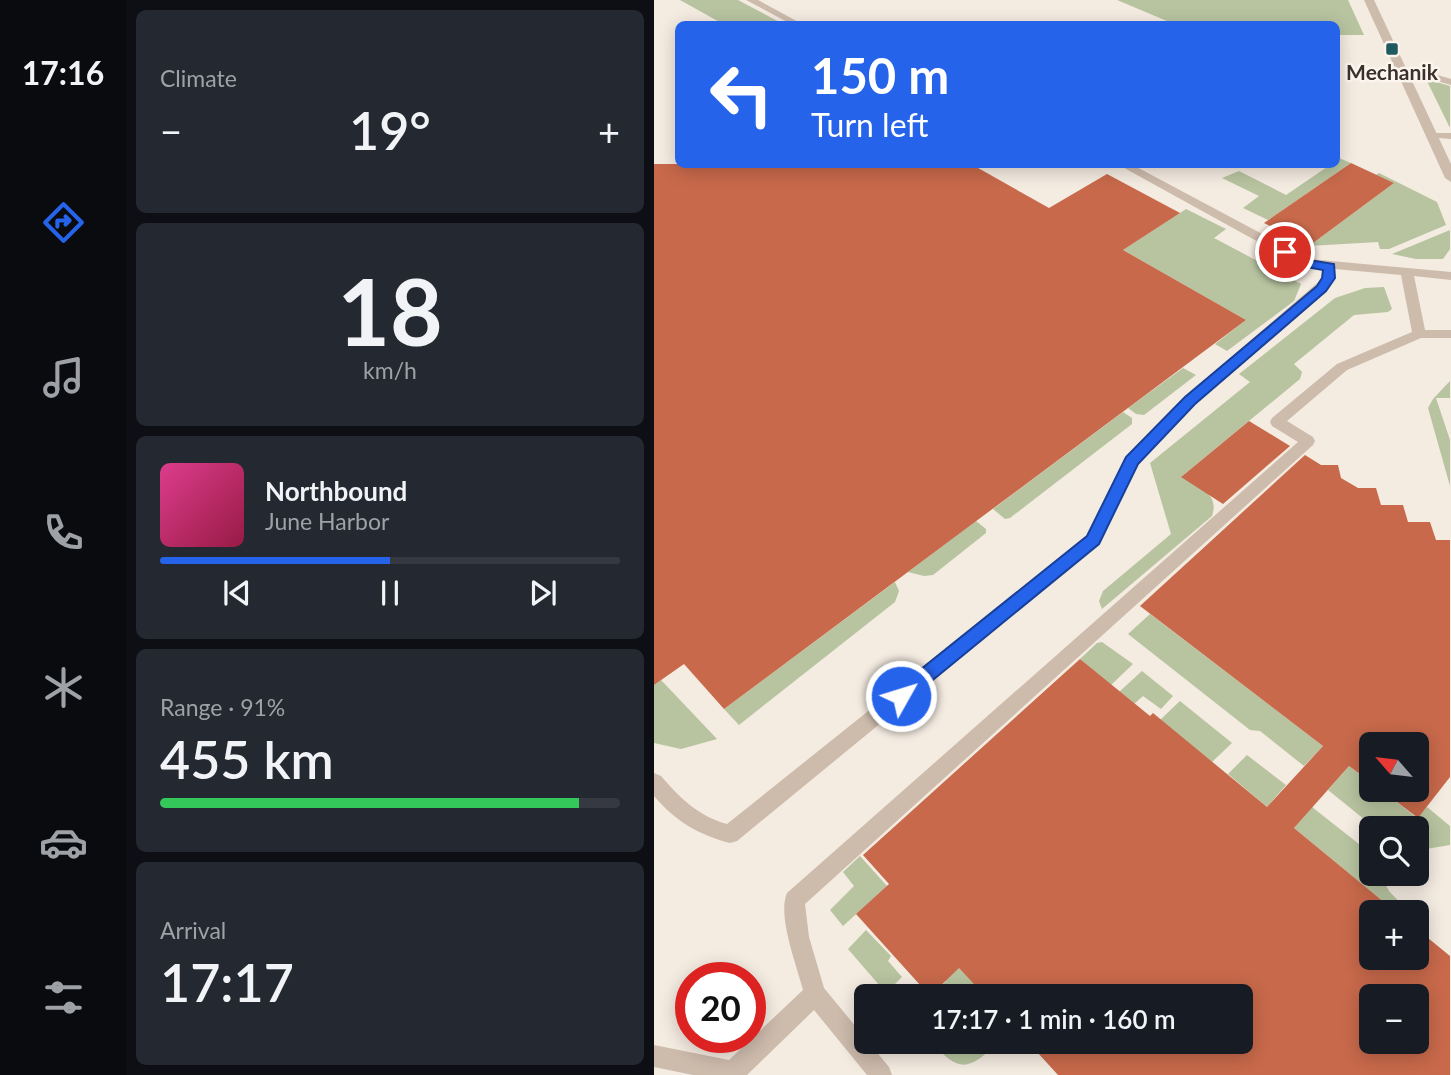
<!DOCTYPE html>
<meta charset="utf-8">
<style>
:root{--surface:#171b24;--page:#242831;--text:#f1f3f6;--muted:#9ea1a6;--line:#363941;--accent:#2563eb}
body{margin:0;font-family:Lato,sans-serif;background:var(--page);color:var(--text);height:100vh;display:flex;flex-direction:column;font-size:26px;white-space:nowrap}
*{box-sizing:border-box;margin:0}
p{font-size:23px;color:var(--muted)}
.icon{flex:none;width:38px;height:38px;fill:none;stroke:currentColor;stroke-width:2;stroke-linecap:round;stroke-linejoin:round}
.map{position:relative;flex:1;overflow:hidden}
.panel{display:flex;flex-direction:column;gap:10px;padding:10px;background:#0d0f14;width:528px}
.panel>*{flex:none}
.hud{position:absolute;left:21px;top:21px;width:665px;height:147px;border-radius:10px;box-shadow:0 4px 18px #0003;background:#2563eb;color:#fff;overflow:hidden}
.needle{width:46px;rotate:298deg}
.fabs{position:absolute;left:705px;top:732px;display:grid;gap:14px}
.fabs a{display:grid;place-items:center;width:70px;height:70px;border-radius:10px;background:var(--surface);box-shadow:0 4px 18px #0003;font-size:35px}
.speed{position:absolute;left:21px;top:962px;display:flex;gap:14px;font-size:35px;font-weight:700;text-align:center}
.speed>*{display:grid;place-content:center;width:91px;height:91px;border-radius:50%;background:var(--surface);box-shadow:0 4px 18px #0003;line-height:1}
.speed .limit{border:10px solid #d22;background:#fff;color:#111}
.pin{position:absolute;display:grid;place-items:center;width:60px;height:60px;color:#fff;margin:-30px;border:4px solid #fff;border-radius:50%;box-shadow:0 2px 7px #0007}
.me{position:absolute;width:77px;margin:-38px;rotate:51deg;stroke-linejoin:round;filter:drop-shadow(0 0 5px #0008)}
.turn{display:flex;align-items:center;gap:24px;height:147px;padding:0 21px;font-size:32px}
.turn .icon{width:91px;height:91px;stroke-width:2.5}
.turn b{display:block;font-size:49px;line-height:60px}
.big{font-size:52px;font-weight:600;line-height:1.1}
.panel .tile{flex:1;display:flex;flex-direction:column;justify-content:center;gap:10px;min-width:0;padding:0 24px;border-radius:10px;background:var(--page)}
.panel .dial{align-items:center;gap:0}
.dial b{font-size:91px;line-height:1}
.song{display:flex;align-items:center;gap:21px}
.cover{width:84px;height:84px;border-radius:10px;background:linear-gradient(135deg,hsl(330 70% 55%),hsl(340 70% 35%))}
.played{height:7px;border-radius:4px;background:linear-gradient(90deg,var(--accent) 50%,var(--line) 50%)}
.keys{display:flex;justify-content:space-around;direction:ltr}
.heat{display:flex;justify-content:space-between;align-items:center;font-size:38px;direction:ltr}
.charge{height:10px;border-radius:5px;background:linear-gradient(90deg,#34c759 91%,var(--line) 0)}
.trip{position:absolute;left:200px;top:984px;width:399px;height:70px;border-radius:10px;background:var(--surface);box-shadow:0 4px 18px #0003;font-weight:600;line-height:70px;text-align:center}
main{display:flex;flex:1;min-height:0}
.tab-bar{display:flex;flex-direction:column;width:126px;justify-content:space-around;align-items:center;background:#090b0e;color:var(--muted)}
.tab-bar .icon{width:49px;height:49px}
.tab-bar .on{color:var(--accent)}
.tab-bar b{font-size:32px;color:var(--text)}
.map>svg:first-child{display:block}
.green{fill:#b8c4a0}
.building{fill:#c8694b;fill-rule:evenodd}
.lines{fill:none;stroke-linecap:round;stroke-linejoin:round}
.service{fill:#cdbbac;fill-rule:evenodd}
.tertiary{fill:#cdbbac;fill-rule:evenodd}
.route{fill:#2563eb;stroke:#184099;stroke-width:2}
.poi-dot{fill:#1f5a5e;stroke:#fbf5ee;stroke-width:2.5}
.labels{text-anchor:middle;stroke-width:5;stroke-linejoin:round;paint-order:stroke}
.far-poi-label{font-size:21px;font-weight:bold;fill:#3b302b;stroke:#fbf5ee}
</style>
<main>
<nav class="tab-bar">
<b>17:16</b>
<svg class="icon on" aria-label="directions" viewBox="0 0 24 24"><path d="M12 3l9 9-9 9-9-9zM9 14v-3h6M13 9l2 2-2 2"/></svg>
<svg class="icon" aria-label="music" viewBox="0 0 24 24"><path d="M9 18V5l10-2v13"/><circle cx="6" cy="18" r="3"/><circle cx="16" cy="16" r="3"/></svg>
<svg class="icon" aria-label="phone" viewBox="0 0 24 24"><path d="M5 4h4l2 5-3 2q2 4 5 5l2-3 5 2v4C11 20 4 13 5 4z"/></svg>
<svg class="icon" aria-label="climate" viewBox="0 0 24 24"><path d="M12 3v18M4 7l16 10M4 17L20 7"/></svg>
<svg class="icon" aria-label="car" viewBox="0 0 24 24"><path d="M5 17H2v-5l4-1 3-4h7l3 4 3 1v5h-3M9 17h6M6 11h13"/><circle cx="7" cy="17" r="2"/><circle cx="17" cy="17" r="2"/></svg>
<svg class="icon" aria-label="filters" viewBox="0 0 24 24"><path d="M4 7h16M4 17h16"/><circle cx="9" cy="7" r="2"/><circle cx="15" cy="17" r="2"/></svg>
</nav>
<section class="panel">
<div class="tile"><p>Climate</p>
<div class="heat"><a>−</a><b class="big">19°</b><a>+</a></div>
</div>
<div class="tile dial"><b>18</b><p>km/h</p></div>
<div class="tile">
<div class="song"><i class="cover"></i><div><b>Northbound</b><p>June Harbor</p></div></div>
<div class="played"></div>
<div class="keys"><svg class="icon" aria-label="previous" viewBox="0 0 24 24"><path d="M18 5L8 12l10 7zM5 5v14"/></svg><svg class="icon" aria-label="pause" viewBox="0 0 24 24"><path d="M8 5v14M16 5v14"/></svg><svg class="icon" aria-label="next" viewBox="0 0 24 24"><path d="M6 5l10 7-10 7zM19 5v14"/></svg></div>
</div>
<div class="tile"><p>Range · 91%</p><b class="big">455 km</b><div class="charge"></div></div>
<div class="tile"><p>Arrival</p><b class="big">17:17</b></div>
</section>
<div class="map">
<svg width="797" height="1075" viewBox="0 0 797 1075">
<rect width="100%" height="100%" fill="#f4ebe1"/>
<g class="green">
<path d="M26 0H84L129 24H69Z"/>
<path d="M463 0H694L710 35H683L682 24H520Z"/>
<path d="M772 79 796 86V127L795 126Z"/>
<path d="M685 158 697 163 614 220 589 208 605 196 568 178 585 171 632 195 676 165 682 164Z"/>
<path d="M725 173 783 202 792 225 735 249H726L724 242 655 246 740 183 722 175Z"/>
<path d="M532 209 572 229 560 238 647 284 640 301 573 351 561 344 592 320 469 250Z"/>
<path d="M796 230V249L789 259H762L738 254Z"/>
<path d="M730 287 738 309 734 312 700 315 640 364 648 372 646 379 528 476C544 489 566 492 558 516L448 609 445 601 449 591 517 534 496 463 596 382 585 374 681 298 711 288Z"/>
<path d="M529 368 542 375 490 415 482 414 474 408Z"/>
<path d="M796 381V398H782L796 440V486L774 408 779 399Z"/>
<path d="M469 412 478 418V424L356 518 351 519 339 509Z"/>
<path d="M322 521 332 529V533L279 575 270 576 254 572Z"/>
<path d="M241 582 245 591 241 602 85 725 70 709Z"/>
<path d="M496 614 669 746 650 766 606 731 596 730 474 634Z"/>
<path d="M448 642 479 664 457 685 426 659 443 643Z"/>
<path d="M488 671 519 696 507 709 489 696 480 704 465 692Z"/>
<path d="M7 680 63 739 27 749 0 743V685Z"/>
<path d="M526 701 578 743 558 762 506 720Z"/>
<path d="M593 755 632 785 613 807 574 774Z"/>
<path d="M695 766 717 783 718 789H726L763 818 773 807 796 826V845L766 850 763 849V828H721L674 790Z"/>
<path d="M658 807 710 848 717 859 718 873H725L735 891 755 912H742L640 828Z"/>
<path d="M206 856 233 886 189 926 176 910 200 886 189 872Z"/>
<path d="M266 925 331 996H277L292 981 253 937Z"/>
<path d="M212 930 237 956 234 961 248 977 232 993 194 949Z"/>
<path d="M277 1041H346C315 1070 306 1075 277 1041Z"/>
</g>
<g class="building">
<path d="M697 163 740 183 655 246 610 223Z"/>
<path d="M0 164H317L395 208 453 174 526 213 469 250 592 320 70 709 30 664 0 685Z"/>
<path d="M595 421 636 446 569 504 527 477Z"/>
<path d="M651 455 667 465H684L687 478 704 488H722L727 505H749L754 522H776L782 540H796V777L764 818 726 789H763V744H718V783L695 766 640 828 742 912H718V957H763V929L796 956V1075H404L373 1041H586V996H331L305 968 276 996 202 914 235 884 209 855 426 659 496 716 499 713 613 807 669 746 486 606ZM718 996H763V1041H718Z"/>
</g>
<g class="lines">
<g class="service">
<path d="M92 0H104L148 24H137Z"/>
<path d="M748 68 763 69 797 79V85L762 75 744 73 743 71Z"/>
<path d="M773 133H797V139L773 137Z"/>
<path d="M463 164H477L655 259 797 272V280L760 276 771 330H797V338H767L693 370 633 421 659 437 661 441 659 445 151 904 155 937 170 988 235 1067 238 1075H213L160 1010 93 1075H39L0 1067V1045L75 1060 149 990C143 966 123 916 133 893L644 442 618 426 616 422 618 418 683 364 758 332 747 275 681 269V278L671 291 541 403 484 464 445 544 83 841 76 843C45 835 21 821 0 796V773L7 776C26 798 44 816 73 824L433 536 473 457 531 397 669 278V268L648 266Z"/>
</g>
<path class="tertiary" d="M710 0H720L797 164V182L791 178Z"/>
</g>
<path class="route" d="M631 248 655 260 680 264 681 278 672 291 541 404 484 464 445 544 253 701 247 703 241 701 238 696 241 690 433 536 472 457 531 397 663 286 668 278 669 270 647 266 627 254 625 252Z"/>
<rect class="poi-dot" x="731" y="42" width="14" height="14" rx="3.5"/>
<g class="labels">
<g class="far-poi-label">
<text x="738" y="80">Mechanik</text>
</g>
</g>
</svg>
<div class="fabs">
<a><svg class="needle" viewBox="-14 -14 28 28"><path d="M0-13l5 13h-10z" fill="#e53935"/><path d="M0 13l5-13h-10z" fill="#9ea1a6"/></svg></a>
<a><svg class="icon" aria-label="search" viewBox="0 0 24 24"><circle cx="10" cy="10" r="6"/><path d="M15 15l6 6"/></svg></a>
<a>+</a>
<a>−</a>
</div>
<div class="speed"><div class="limit">20</div></div>
<div class="pin" style="left:631px;top:252px;background:#d93025"><svg class="icon" aria-label="arrive" viewBox="0 0 24 24"><path d="M6 21V4h12l-3 4 3 4H6"/></svg></div>
<svg class="me" style="left:247px;top:696px" viewBox="-20 -20 40 40"><circle r="17" fill="#2563eb" stroke="#fff" stroke-width="3"/><path d="M0-11L8 9 0 5-8 9z" fill="#fff"/></svg>
<div class="trip">17:17 · 1 min · 160 m</div>
<div class="hud">
<div class="turn"><svg class="icon" aria-label="left" viewBox="0 0 24 24"><path d="M17 20v-9H6M10 6l-5 5 5 5"/></svg><div><b>150 m</b>Turn left</div></div>
</div>
</div>
</main>
